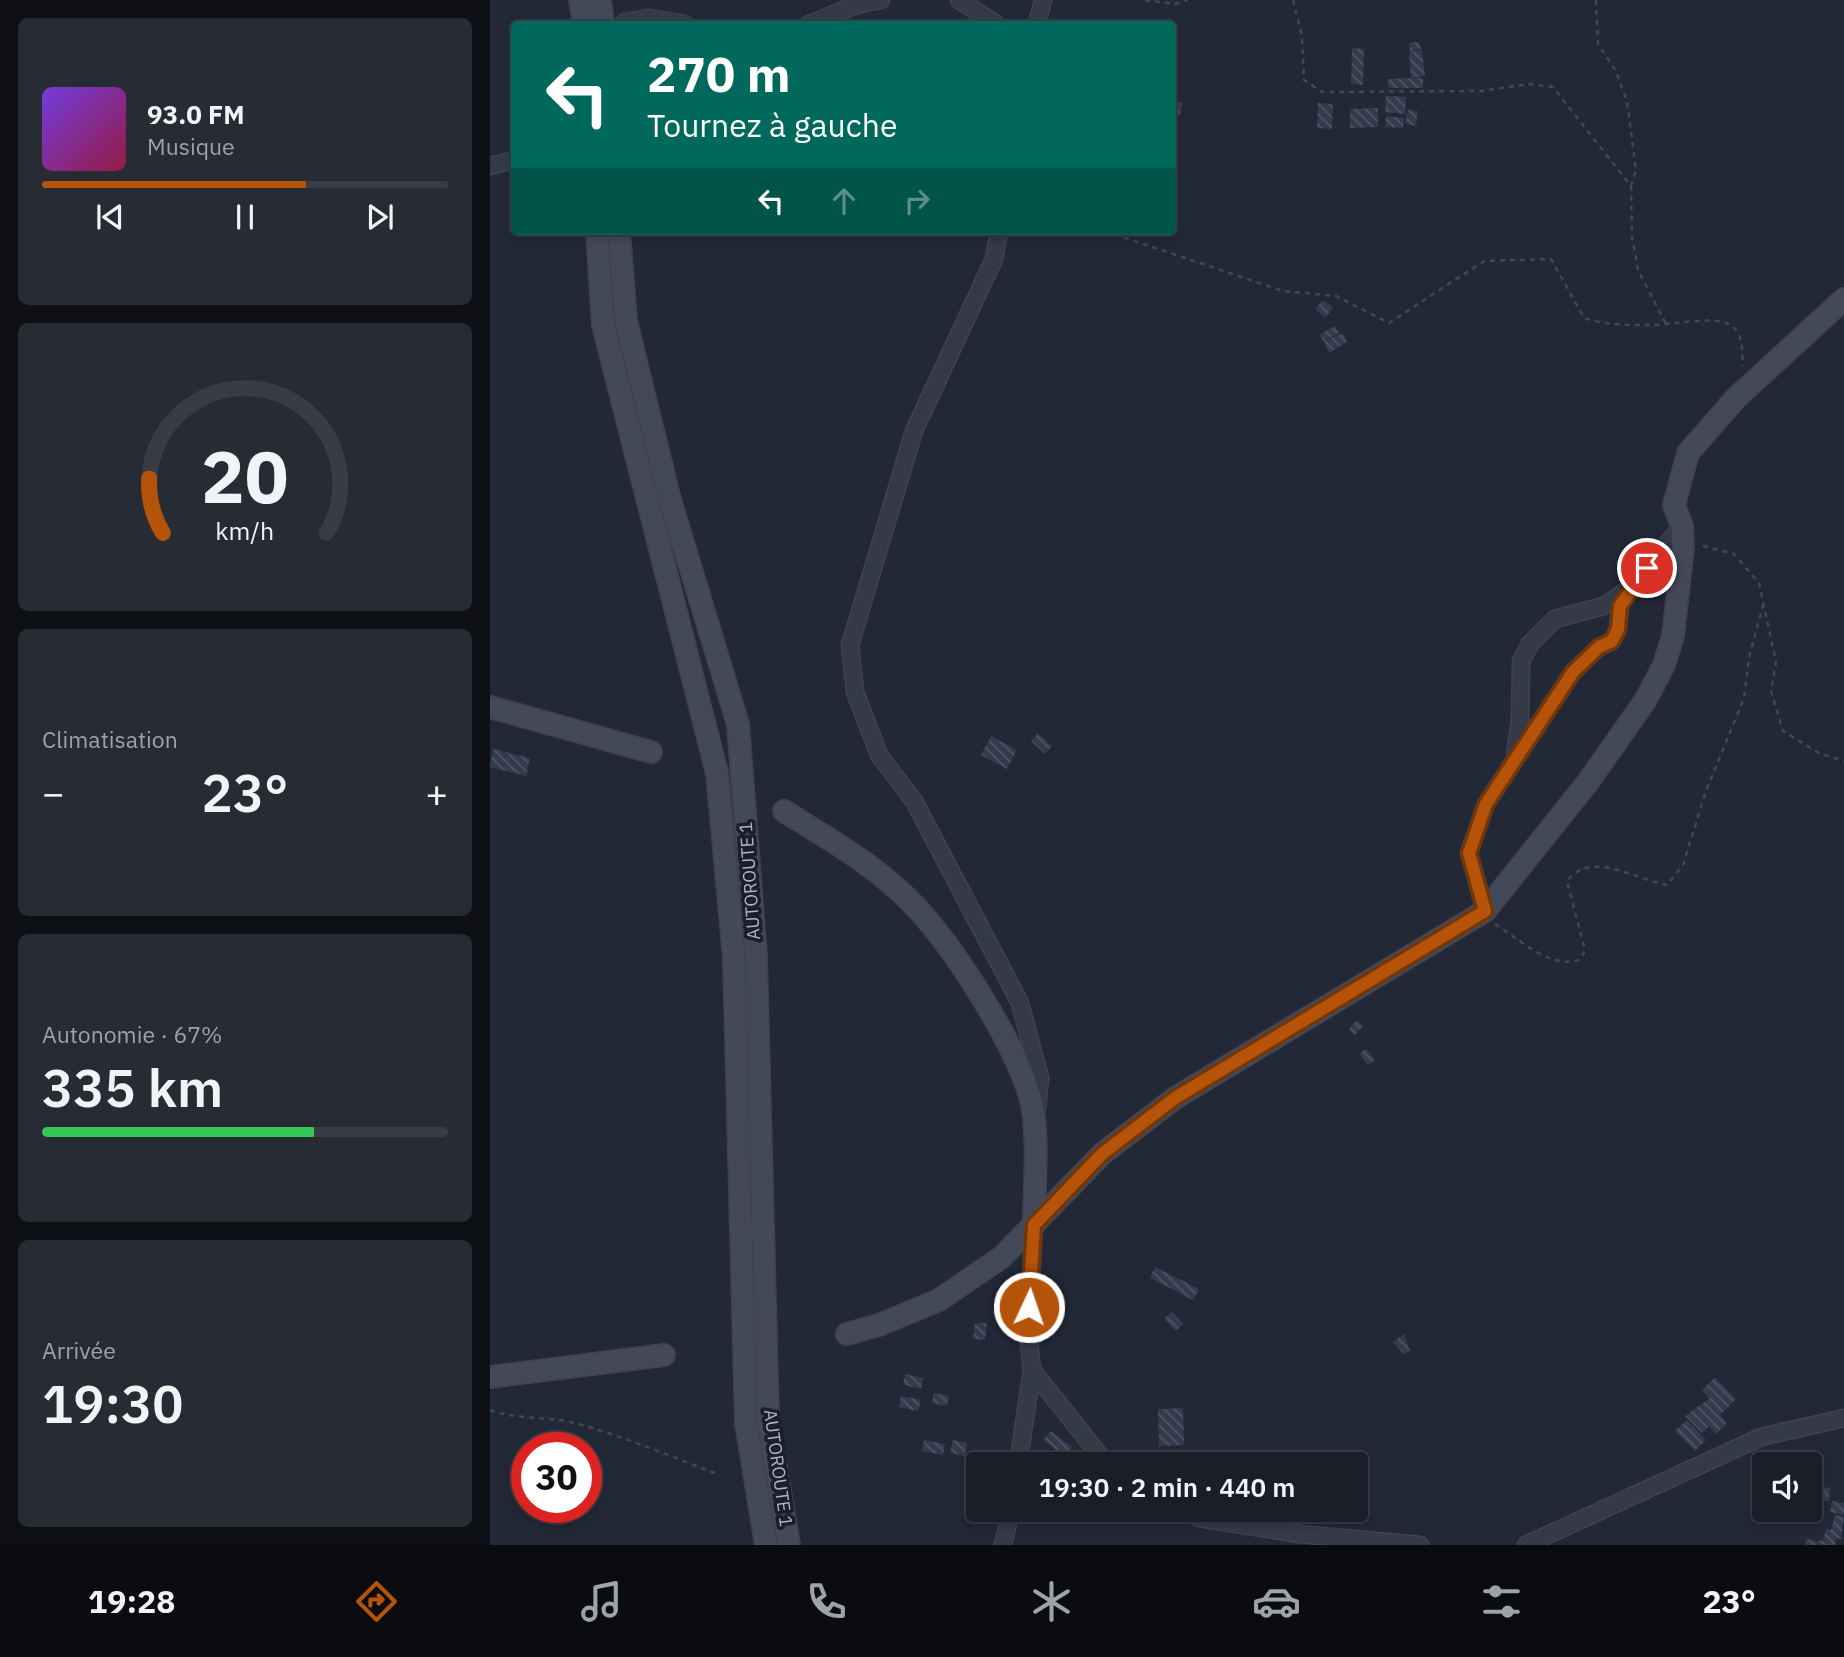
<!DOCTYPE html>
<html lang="fr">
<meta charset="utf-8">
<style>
:root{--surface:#1a1e28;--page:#272b34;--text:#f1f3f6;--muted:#9fa2a8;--line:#383c45;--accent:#b45309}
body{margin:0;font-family:"IBM Plex Sans",sans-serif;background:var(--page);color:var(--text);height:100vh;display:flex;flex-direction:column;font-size:26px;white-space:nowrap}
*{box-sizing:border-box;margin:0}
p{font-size:23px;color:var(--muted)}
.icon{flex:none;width:38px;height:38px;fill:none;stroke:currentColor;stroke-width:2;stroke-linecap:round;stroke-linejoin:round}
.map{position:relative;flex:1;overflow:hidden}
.drawer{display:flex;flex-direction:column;gap:18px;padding:18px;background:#0e1016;width:490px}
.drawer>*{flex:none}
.top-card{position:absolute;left:21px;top:21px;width:665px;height:214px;border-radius:7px;box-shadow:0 4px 10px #0003,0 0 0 2px var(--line);background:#00695c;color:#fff;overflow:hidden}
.controls{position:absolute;left:1262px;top:1452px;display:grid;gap:14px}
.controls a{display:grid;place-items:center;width:70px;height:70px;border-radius:7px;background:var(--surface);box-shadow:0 4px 10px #0003,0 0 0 2px var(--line);font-size:35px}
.speed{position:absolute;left:21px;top:1432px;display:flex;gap:14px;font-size:35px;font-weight:700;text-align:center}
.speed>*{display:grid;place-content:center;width:91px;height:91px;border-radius:50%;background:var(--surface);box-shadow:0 4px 10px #0003,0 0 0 2px var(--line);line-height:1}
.speed .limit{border:10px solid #d22;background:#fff;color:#111}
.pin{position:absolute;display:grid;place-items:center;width:60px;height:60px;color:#fff;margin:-30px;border:4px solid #fff;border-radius:50%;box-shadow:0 2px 7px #0007}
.me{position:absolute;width:77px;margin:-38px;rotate:3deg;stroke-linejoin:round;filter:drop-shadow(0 0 5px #0008)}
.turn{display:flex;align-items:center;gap:24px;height:147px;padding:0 21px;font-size:32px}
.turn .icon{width:91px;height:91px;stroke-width:2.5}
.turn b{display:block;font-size:49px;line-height:60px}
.lanes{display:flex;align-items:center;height:66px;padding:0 21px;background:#0003;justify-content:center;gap:35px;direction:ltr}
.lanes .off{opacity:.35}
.big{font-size:52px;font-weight:600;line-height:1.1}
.drawer .card{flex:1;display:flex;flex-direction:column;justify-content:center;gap:10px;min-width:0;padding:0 24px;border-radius:10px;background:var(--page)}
.drawer .dial{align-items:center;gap:0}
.dial svg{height:182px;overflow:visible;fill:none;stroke:var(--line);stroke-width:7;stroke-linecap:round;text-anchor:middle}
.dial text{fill:var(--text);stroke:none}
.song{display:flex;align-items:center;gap:21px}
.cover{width:84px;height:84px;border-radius:10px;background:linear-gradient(135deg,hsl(260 70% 55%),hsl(340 70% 35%))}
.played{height:7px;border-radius:4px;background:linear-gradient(90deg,var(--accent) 65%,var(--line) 65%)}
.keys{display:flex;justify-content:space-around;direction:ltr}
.heat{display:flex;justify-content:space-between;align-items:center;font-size:38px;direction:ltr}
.charge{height:10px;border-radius:5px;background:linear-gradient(90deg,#34c759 67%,var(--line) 0)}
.trip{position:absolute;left:476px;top:1452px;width:402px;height:70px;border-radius:7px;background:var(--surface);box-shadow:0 4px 10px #0003,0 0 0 2px var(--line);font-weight:600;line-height:70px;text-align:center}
.dock{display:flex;height:112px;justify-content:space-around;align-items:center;background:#0a0c10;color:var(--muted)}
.dock .icon{width:49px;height:49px}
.dock .active{color:var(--accent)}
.dock b{font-size:32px;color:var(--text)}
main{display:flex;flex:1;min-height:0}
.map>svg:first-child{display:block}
.building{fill:url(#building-back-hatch)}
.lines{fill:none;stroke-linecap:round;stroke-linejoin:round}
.street-casing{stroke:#3f4350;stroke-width:19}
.secondary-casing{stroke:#3f4350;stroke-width:24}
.path{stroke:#3c4c50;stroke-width:2.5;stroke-dasharray:5 5;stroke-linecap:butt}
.street{stroke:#353a47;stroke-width:16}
.secondary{stroke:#44495a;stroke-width:21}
.route-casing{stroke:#753606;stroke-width:18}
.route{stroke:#b45309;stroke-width:12}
.labels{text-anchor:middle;stroke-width:7;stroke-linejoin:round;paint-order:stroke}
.street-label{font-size:18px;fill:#b0b5c3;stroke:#1b1f2c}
</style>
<main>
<section class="drawer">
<div class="card">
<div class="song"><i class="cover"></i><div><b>93.0 FM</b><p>Musique</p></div></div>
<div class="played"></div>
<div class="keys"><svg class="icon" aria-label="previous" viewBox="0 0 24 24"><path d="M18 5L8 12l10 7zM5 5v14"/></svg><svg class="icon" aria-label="pause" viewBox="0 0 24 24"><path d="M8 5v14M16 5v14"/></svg><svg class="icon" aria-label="next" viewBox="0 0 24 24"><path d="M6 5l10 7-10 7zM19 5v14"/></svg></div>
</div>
<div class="card dial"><svg viewBox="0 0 100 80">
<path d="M14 69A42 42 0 1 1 86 69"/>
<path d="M14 69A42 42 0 0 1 8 45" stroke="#b45309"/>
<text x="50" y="56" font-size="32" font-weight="700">20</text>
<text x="50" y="72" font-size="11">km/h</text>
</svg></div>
<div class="card"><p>Climatisation</p>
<div class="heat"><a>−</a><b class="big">23°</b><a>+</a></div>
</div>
<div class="card"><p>Autonomie · 67%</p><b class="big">335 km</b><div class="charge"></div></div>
<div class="card"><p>Arrivée</p><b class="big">19:30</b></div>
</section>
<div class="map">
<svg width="1354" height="1545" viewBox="0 0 1354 1545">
<defs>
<pattern id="building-back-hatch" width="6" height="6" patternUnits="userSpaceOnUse" patternTransform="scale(1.75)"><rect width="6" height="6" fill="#343b4d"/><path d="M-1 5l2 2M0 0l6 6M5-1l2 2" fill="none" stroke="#4f5565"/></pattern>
</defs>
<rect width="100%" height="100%" fill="#222836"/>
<g class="building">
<path d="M929 42 931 49 920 51 919 43Z"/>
<path d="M862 48 874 49 873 85 861 84Z"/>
<path d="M932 50 935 76 921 78 919 52Z"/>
<path d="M933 78V88H898V79Z"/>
<path d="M896 96 916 97 915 114 895 112Z"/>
<path d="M682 102 692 103 690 116 682 115Z"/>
<path d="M828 103 843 104 842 129 827 128Z"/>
<path d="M888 108V127L860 128V109Z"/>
<path d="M918 110 928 111 926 126 915 124Z"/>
<path d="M896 116 914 118 913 128 895 127Z"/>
<path d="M833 300 843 308 835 318 825 309Z"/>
<path d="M845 326 849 333 833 341 830 334Z"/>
<path d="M853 333 857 342 839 353 834 341Z"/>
<path d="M548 733 562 746 555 754 541 741Z"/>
<path d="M501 736 527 750 517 769 491 755Z"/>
<path d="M3 749 40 758 36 776 0 767Z"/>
<path d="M867 1020 873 1026 865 1035 859 1029Z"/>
<path d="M876 1048 885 1060 878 1065 869 1054Z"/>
<path d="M665 1267 709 1289 703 1300 660 1278Z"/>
<path d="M682 1312 693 1324 686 1331 674 1319Z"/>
<path d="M485 1323H497L495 1340 483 1339Z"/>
<path d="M914 1334 920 1351 913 1354 903 1342Z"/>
<path d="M415 1374 433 1378 431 1389 413 1385Z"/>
<path d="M1225 1377 1246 1399 1230 1415 1237 1423 1226 1434 1219 1426 1212 1433 1195 1416 1220 1398 1212 1390Z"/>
<path d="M444 1393 459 1396 457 1406 442 1403Z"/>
<path d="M411 1396 431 1400 428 1411 409 1407Z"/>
<path d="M693 1408 694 1445 669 1446 668 1409Z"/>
<path d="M1197 1420 1216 1440 1205 1451 1185 1431Z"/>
<path d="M561 1431 582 1447 575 1457 553 1440Z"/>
<path d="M434 1440 455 1444 453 1455 432 1451Z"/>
<path d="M463 1440 477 1443 475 1456 460 1453Z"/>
<path d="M1325 1486 1340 1488 1339 1501 1324 1500Z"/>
<path d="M1342 1501 1354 1503V1515L1340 1512Z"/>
<path d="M1345 1515 1354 1517 1351 1539 1346 1538 1345 1545H1327L1328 1540 1333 1541 1336 1529 1341 1530Z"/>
<path d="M1316 1539 1327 1541 1326 1545H1315Z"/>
</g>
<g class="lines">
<g class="street-casing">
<g id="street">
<path d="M469 0 506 24"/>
<path d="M135 22 159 18 195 24"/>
<path d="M319 24C345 15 363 3 391 0"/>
<path d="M547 24 553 0"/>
<path d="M0 166 24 160"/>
<path d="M509 231 504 259 424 431 360 645 365 692 389 755 424 801 530 1003 550 1078 547 1108"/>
<path d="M1025 753 1030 721 1031 661 1040 644 1065 619 1114 606 1137 590"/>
<path d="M995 911 979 853 996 804 1083 672 1109 647 1122 641 1128 629 1130 606 1139 589 1192 526"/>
<path d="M544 1225 538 1334 542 1370 611 1457 624 1465"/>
<path d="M528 1465 542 1370"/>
<path d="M697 1510 709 1518 809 1534 930 1545"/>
<path d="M513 1545 521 1510"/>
<path d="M1036 1545 1271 1437 1354 1418"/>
</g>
</g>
<g class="secondary-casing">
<g id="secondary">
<path d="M90 0 94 24"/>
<path d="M110 0 113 24"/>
<path d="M107 231 113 325 227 773 244 958 256 1423 276 1545"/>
<path d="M129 231 136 321 180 500 248 724 266 957 278 1421 299 1545"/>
<path d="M0 707 161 752"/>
<path d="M294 811C337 838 383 864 419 900 462 943 520 1035 539 1093 550 1126 544 1189 544 1225"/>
<path d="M357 1334 389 1325 449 1300 512 1257 612 1154 685 1098 995 911 1098 782 1155 701 1174 665 1183 636 1193 547 1192 526 1184 505 1198 453 1246 398 1354 299"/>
<path d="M0 1377 174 1355"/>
</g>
</g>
<g class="path">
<path d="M655 0 685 4 698 0"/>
<path d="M803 0 812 36 814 80 832 92 990 91 1040 84 1063 87 1141 186 1142 237 1148 270 1176 324"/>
<path d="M1106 0 1108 44 1126 71 1137 101 1146 170 1141 186"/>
<path d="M615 231 793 291 846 296 899 323 994 261 1061 259 1094 318C1114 325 1138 325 1159 325 1180 326 1231 312 1245 329 1253 337 1253 355 1252 366"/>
<path d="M1213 546 1244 554 1269 583 1286 662 1281 691 1293 731 1329 753 1354 761"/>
<path d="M1005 924C1029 939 1062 971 1091 959L1095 950 1077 881C1101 849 1147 880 1177 885L1193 865 1216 791 1254 698 1259 657 1274 602"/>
<path d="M0 1410C27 1420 57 1416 85 1423 133 1436 180 1456 227 1474"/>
</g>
<use href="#street" class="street"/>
<use href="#secondary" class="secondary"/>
</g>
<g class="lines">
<g class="route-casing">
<path id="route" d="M539 1307 544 1225 612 1154 685 1098 995 911 979 853 996 804 1083 672 1109 647 1122 641 1128 629 1130 606 1157 568"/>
</g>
<use href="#route" class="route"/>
</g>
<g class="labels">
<g class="street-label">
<text transform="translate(260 881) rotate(-94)" y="6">AUTOROUTE 1</text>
<text transform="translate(288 1468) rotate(82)" y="6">AUTOROUTE 1</text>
</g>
</g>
</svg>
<div class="controls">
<a><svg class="icon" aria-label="sound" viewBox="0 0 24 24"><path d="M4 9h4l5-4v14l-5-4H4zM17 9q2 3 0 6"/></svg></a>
</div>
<div class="speed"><div class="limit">30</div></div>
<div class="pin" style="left:1157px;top:568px;background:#d93025"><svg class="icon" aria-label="arrive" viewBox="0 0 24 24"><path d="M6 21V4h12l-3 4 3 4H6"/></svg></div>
<svg class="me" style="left:539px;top:1307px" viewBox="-20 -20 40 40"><circle r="17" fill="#b45309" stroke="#fff" stroke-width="3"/><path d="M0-11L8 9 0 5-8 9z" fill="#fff"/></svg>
<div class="trip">19:30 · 2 min · 440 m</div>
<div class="top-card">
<div class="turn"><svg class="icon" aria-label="left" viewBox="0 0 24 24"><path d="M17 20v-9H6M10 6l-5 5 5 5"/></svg><div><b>270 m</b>Tournez à gauche</div></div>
<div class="lanes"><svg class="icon" aria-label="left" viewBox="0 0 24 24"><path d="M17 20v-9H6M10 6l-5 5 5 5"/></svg><svg class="icon off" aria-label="ahead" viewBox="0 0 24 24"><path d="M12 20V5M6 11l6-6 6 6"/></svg><svg class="icon off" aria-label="right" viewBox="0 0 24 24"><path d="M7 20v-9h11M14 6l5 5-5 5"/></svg></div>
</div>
</div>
</main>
<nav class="dock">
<b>19:28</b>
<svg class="icon active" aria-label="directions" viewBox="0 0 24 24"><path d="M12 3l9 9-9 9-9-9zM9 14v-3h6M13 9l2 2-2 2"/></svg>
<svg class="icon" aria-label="music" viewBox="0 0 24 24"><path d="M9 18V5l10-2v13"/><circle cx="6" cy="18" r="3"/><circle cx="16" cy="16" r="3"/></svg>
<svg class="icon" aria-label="phone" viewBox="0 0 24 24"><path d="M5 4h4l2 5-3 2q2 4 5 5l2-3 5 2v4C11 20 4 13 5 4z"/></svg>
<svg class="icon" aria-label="climate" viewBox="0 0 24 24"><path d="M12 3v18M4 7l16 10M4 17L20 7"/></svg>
<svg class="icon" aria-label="car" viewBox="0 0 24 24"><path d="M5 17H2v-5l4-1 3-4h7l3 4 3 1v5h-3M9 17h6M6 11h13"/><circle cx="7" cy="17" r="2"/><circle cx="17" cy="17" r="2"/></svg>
<svg class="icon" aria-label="filters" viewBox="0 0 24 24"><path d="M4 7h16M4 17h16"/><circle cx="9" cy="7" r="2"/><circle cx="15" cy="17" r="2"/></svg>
<b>23°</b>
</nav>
